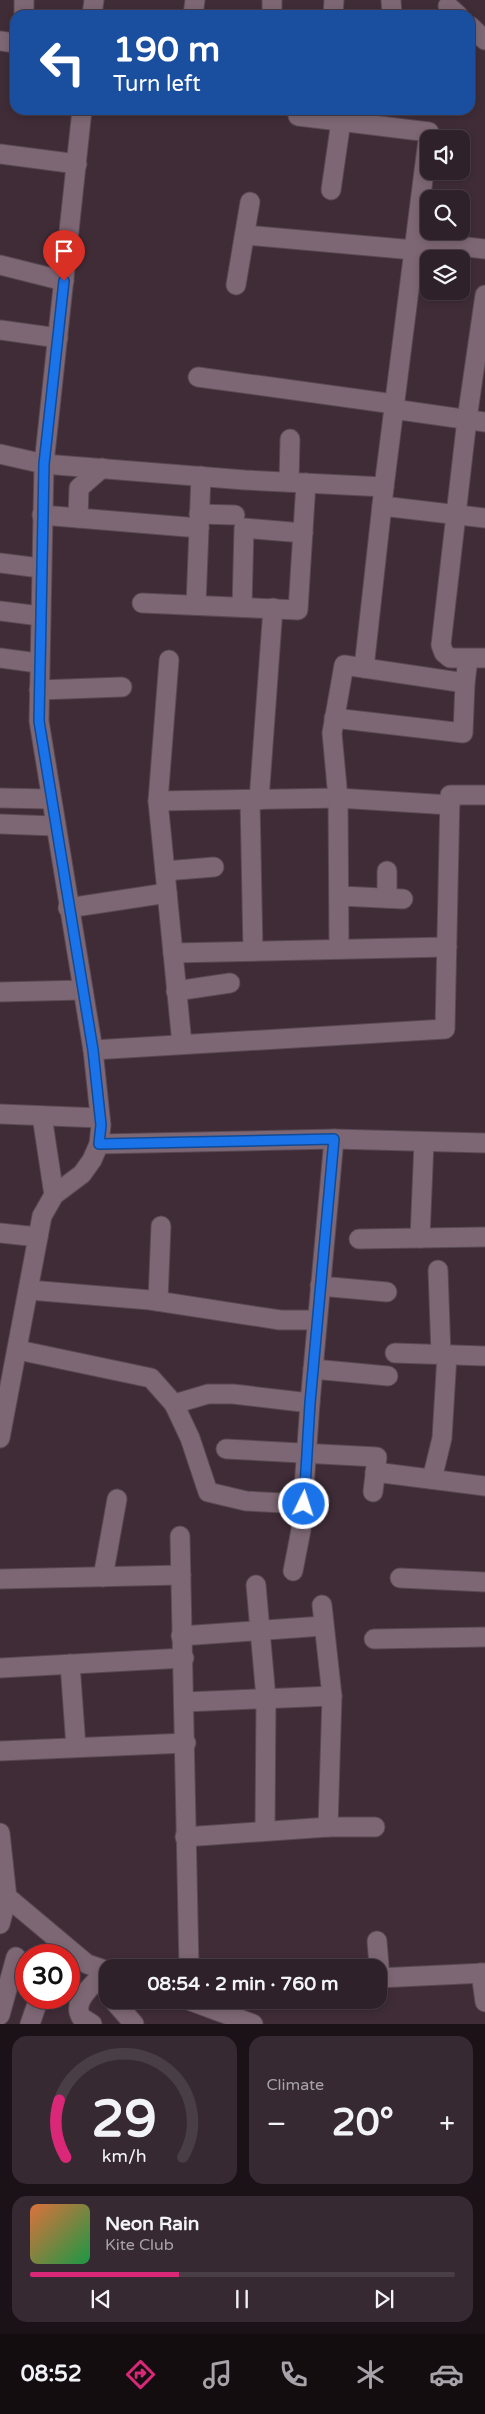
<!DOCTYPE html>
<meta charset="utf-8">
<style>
:root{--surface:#2f2129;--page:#372931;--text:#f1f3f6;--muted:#a7a3a8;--line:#4a3e46;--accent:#db2777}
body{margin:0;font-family:"Varela Round",sans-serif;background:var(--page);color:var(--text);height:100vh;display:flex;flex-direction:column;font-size:19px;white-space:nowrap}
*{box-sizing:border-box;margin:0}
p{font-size:16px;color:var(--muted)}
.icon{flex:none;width:28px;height:28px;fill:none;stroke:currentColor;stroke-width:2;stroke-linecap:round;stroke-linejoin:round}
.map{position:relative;height:2024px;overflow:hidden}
.details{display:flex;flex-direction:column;gap:12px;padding:12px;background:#1a1217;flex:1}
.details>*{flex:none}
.guide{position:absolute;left:10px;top:10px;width:465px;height:105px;border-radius:15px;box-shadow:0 2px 8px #0003,0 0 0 1px var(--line);background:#1a4fa0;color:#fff;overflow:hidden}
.fabs{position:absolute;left:420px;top:130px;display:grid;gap:10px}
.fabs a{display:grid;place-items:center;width:50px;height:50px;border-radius:10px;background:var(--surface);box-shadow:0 2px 8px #0003,0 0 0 1px var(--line);font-size:25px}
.speed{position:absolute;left:15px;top:1944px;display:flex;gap:10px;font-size:25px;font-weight:700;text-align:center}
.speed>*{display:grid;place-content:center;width:65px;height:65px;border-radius:50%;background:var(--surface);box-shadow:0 2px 8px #0003,0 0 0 1px var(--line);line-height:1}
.speed .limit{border:8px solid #d22;background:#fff;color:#111}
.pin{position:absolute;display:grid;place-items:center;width:42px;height:42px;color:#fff;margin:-51px -21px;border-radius:50% 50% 50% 0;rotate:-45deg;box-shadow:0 0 5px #0007}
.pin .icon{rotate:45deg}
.me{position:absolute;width:55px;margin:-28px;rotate:4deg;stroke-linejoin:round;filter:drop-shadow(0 0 4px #0008)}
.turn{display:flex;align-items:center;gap:18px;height:105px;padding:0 20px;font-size:22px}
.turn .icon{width:65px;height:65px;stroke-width:2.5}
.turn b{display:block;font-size:35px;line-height:42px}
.big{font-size:38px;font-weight:700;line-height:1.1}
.details .card{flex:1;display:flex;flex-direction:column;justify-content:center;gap:8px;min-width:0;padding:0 18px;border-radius:15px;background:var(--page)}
.details .dial{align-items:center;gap:0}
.dial svg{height:130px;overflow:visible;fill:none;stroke:var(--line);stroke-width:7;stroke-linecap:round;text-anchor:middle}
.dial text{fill:var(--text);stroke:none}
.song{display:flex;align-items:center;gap:15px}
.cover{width:60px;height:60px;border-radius:8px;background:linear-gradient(135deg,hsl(20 70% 55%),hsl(140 70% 35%))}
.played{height:5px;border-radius:2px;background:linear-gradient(90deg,var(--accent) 35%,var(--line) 35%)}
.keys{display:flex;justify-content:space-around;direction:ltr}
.heat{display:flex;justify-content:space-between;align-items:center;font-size:28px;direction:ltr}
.details .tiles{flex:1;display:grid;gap:12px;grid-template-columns:1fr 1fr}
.card:last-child{grid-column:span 2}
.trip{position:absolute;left:99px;top:1959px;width:288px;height:50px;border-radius:15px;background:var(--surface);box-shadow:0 2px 8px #0003,0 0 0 1px var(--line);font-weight:700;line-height:50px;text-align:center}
.dock{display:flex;height:80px;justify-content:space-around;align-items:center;background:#130d10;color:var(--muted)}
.dock .icon{width:35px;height:35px}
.dock .on{color:var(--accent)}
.dock b{font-size:22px;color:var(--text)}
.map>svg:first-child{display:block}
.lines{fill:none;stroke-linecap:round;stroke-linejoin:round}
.minor-casing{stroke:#594953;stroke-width:21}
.minor{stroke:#7d6774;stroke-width:19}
.route-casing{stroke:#114b97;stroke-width:12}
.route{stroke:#1a73e8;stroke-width:9}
</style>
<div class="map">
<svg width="485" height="2024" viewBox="0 0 485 2024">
<rect width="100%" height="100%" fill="#3f2c37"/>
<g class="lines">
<g class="minor-casing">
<g id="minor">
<path d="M272 0V15"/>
<path d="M391 0 392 15"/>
<path d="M448 6 458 15"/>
<path d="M24 15V0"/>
<path d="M92 15 94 0"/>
<path d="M193 15 195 0"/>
<path d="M333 15 334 0"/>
<path d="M470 26 485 40"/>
<path d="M0 41 15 43"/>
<path d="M0 154 77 164"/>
<path d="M331 190 341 121"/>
<path d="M245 235 414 250"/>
<path d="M415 241 485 249"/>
<path d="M0 265 64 281"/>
<path d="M236 285 250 202"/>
<path d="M485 295 467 419 441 645 444 653 450 658H485"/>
<path d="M0 330 58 338"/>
<path d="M198 377 394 404"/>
<path d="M393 409 485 422"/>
<path d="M0 454 44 464 245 480 384 487 429 132 298 116"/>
<path d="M289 482 290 439"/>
<path d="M382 506 485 518"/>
<path d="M199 514 235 515"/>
<path d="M42 515 199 528"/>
<path d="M78 518 79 488 102 468"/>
<path d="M0 563 40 568"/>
<path d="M142 603 298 610 306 483"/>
<path d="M196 605 201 476"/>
<path d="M242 607 244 528 303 533"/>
<path d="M0 611 40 616"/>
<path d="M0 658 38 663"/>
<path d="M169 660 158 801 182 1044"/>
<path d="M364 668 384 487"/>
<path d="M39 690 122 687"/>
<path d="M334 718 463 733 465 683"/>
<path d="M0 798 50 799"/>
<path d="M250 800 253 951"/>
<path d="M259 800 273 608"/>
<path d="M158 801 338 798 332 733 344 665 465 683 468 659"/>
<path d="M0 824 54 826"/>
<path d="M165 871 214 867"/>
<path d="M340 896 403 899"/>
<path d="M387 898V871"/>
<path d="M68 908 167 893"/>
<path d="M339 949 338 798 450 805"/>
<path d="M173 953 447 947"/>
<path d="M176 991 230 983"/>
<path d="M0 992 83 990"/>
<path d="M93 1050 445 1029 450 795H485"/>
<path d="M0 1114 100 1118"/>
<path d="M42 1116 54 1195"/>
<path d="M99 1144 334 1139 485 1143"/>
<path d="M0 1233 38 1237"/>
<path d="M420 1238 424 1142"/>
<path d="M359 1239 485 1237"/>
<path d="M438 1270 441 1355"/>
<path d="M320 1286 387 1292"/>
<path d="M29 1290 150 1300 280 1320H317"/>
<path d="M158 1301 161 1226"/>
<path d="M18 1350 151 1378 174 1404 190 1438 208 1492 246 1501 304 1504"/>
<path d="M395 1353 485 1356"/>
<path d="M313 1369 388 1376"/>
<path d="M174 1404 208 1394H233L310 1403"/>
<path d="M0 1438 42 1216 54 1195 82 1174 92 1160 99 1144 101 1125 93 1050 39 721 44 464 82 110"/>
<path d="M226 1449 377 1457 373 1492"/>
<path d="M375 1472 485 1486"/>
<path d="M432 1479 442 1438 447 1355"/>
<path d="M180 1536 189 1968"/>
<path d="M293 1571 301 1530 310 1403 334 1139"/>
<path d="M103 1577 117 1499"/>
<path d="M400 1578 485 1582"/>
<path d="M0 1579 181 1575"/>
<path d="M256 1585 266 1698 265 1830"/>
<path d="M322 1605 332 1696 328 1827"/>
<path d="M181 1636 323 1626"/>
<path d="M374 1639 485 1637"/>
<path d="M70 1664 76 1747"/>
<path d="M0 1668 184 1658"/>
<path d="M185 1702 332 1696"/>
<path d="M0 1751 186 1743"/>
<path d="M0 1833 7 1898 0 1924"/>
<path d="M185 1837 328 1827H375"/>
<path d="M0 1891 87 1964 108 1971"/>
<path d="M377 1941 380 1978"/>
<path d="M481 1973 485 2002"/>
<path d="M378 1978 485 1973"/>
<path d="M113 2000 134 2024"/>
<path d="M188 2000 253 2024"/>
<path d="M0 2015 16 1957"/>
<path d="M30 2024 39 1998"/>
<path d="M92 2024 81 2017C73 2003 87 1991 96 1981"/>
</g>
</g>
<use href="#minor" class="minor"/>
</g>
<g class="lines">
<g class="route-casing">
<path id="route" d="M64 281 44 464 39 721 93 1050 101 1125 99 1144 334 1139 310 1403 304 1504"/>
</g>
<use href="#route" class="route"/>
</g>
</svg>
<div class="fabs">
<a><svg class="icon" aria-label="sound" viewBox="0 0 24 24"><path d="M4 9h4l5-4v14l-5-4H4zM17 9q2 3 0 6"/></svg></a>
<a><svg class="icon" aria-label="search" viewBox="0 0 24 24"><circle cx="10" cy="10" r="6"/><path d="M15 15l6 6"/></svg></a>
<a><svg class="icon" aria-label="layers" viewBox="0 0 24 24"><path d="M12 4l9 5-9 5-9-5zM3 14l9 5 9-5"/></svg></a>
</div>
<div class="speed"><div class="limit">30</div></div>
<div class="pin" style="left:64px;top:281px;background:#d93025"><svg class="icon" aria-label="arrive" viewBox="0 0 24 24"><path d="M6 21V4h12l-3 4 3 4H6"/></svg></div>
<svg class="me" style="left:304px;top:1504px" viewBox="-20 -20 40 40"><circle r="17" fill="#1a73e8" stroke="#fff" stroke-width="3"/><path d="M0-11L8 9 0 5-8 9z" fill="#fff"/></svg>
<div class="trip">08:54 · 2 min · 760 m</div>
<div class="guide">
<div class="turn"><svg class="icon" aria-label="left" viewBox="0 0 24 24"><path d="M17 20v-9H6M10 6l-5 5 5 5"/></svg><div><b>190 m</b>Turn left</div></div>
</div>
</div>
<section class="details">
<div class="tiles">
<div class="card dial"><svg viewBox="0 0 100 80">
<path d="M14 69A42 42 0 1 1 86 69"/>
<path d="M14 69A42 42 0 0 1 10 34" stroke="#db2777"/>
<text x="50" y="56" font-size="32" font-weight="700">29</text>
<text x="50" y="72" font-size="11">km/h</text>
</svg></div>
<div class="card"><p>Climate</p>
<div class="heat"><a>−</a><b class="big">20°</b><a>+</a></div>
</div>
<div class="card">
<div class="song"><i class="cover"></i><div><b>Neon Rain</b><p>Kite Club</p></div></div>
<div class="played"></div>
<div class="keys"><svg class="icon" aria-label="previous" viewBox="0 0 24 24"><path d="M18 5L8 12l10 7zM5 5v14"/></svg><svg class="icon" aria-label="pause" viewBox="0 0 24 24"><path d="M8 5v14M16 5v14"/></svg><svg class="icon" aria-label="next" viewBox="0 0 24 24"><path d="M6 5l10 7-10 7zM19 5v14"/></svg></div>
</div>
</div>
</section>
<nav class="dock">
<b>08:52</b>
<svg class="icon on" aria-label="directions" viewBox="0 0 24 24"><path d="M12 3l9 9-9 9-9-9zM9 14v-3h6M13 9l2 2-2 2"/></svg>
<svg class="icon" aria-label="music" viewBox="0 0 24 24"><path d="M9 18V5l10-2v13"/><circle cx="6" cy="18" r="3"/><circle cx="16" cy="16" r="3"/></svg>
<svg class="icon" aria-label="phone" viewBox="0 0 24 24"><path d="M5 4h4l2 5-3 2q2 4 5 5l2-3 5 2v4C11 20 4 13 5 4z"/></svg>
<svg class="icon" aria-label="climate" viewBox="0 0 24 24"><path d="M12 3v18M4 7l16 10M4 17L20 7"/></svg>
<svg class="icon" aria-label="car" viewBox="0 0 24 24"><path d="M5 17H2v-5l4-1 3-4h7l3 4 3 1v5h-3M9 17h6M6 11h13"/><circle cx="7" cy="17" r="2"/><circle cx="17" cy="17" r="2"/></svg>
</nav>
